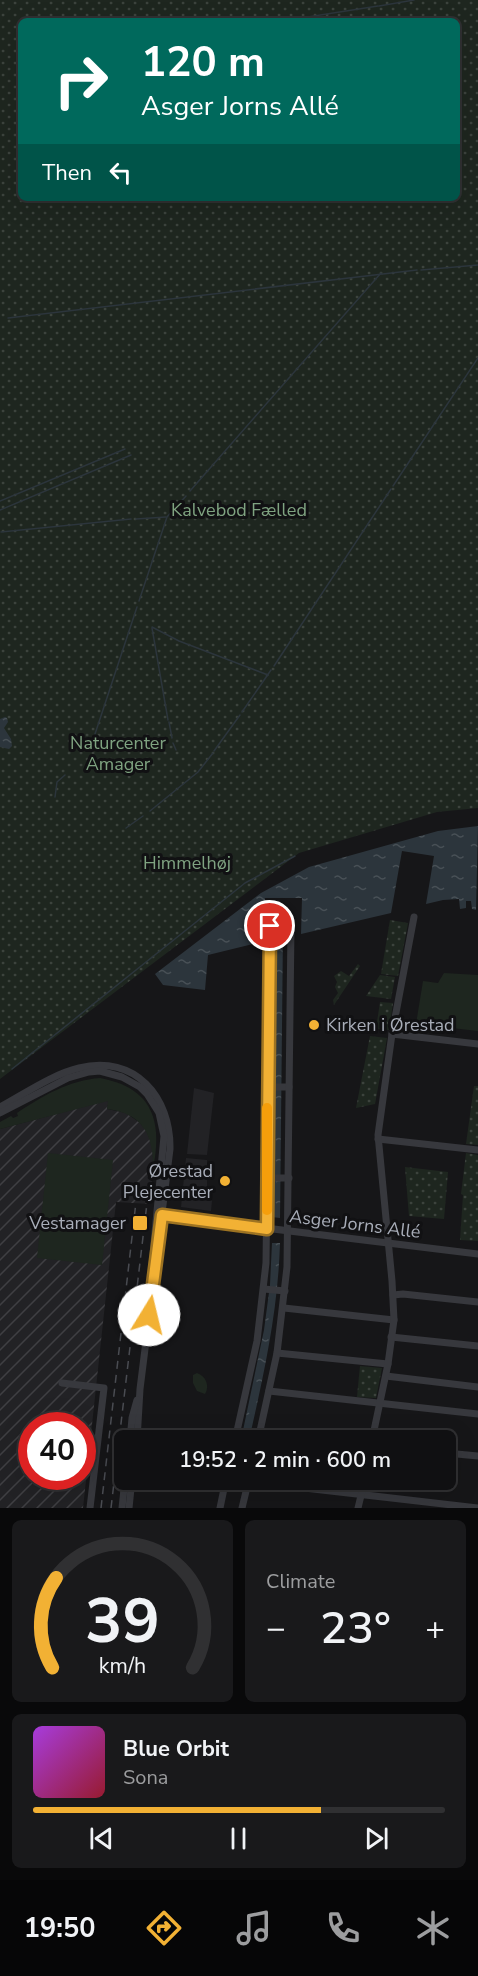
<!DOCTYPE html>
<meta charset="utf-8">
<style>
:root{--surface:#101012;--page:#19191b;--text:#f1f3f6;--muted:#9c9d9f;--line:#303032;--accent:#f2b134}
body{margin:0;font-family:"Nunito Sans",sans-serif;background:var(--page);color:var(--text);height:100vh;display:flex;flex-direction:column;font-size:22px;white-space:nowrap}
*{box-sizing:border-box;margin:0}
p{font-size:20px;color:var(--muted)}
.icon{flex:none;width:33px;height:33px;fill:none;stroke:currentColor;stroke-width:2;stroke-linecap:round;stroke-linejoin:round}
.map{position:relative;height:1508px;overflow:hidden}
.details{display:flex;flex-direction:column;gap:12px;padding:12px;background:#09090a;flex:1}
.details>*{flex:none}
.banner{position:absolute;left:18px;top:18px;width:442px;height:183px;border-radius:9px;box-shadow:0 6px 24px #0002,0 0 0 2px var(--line);background:#00695c;color:#fff;overflow:hidden}
.speed{position:absolute;left:18px;top:1412px;display:flex;gap:12px;font-size:30px;font-weight:700;text-align:center}
.speed>*{display:grid;place-content:center;width:78px;height:78px;border-radius:50%;background:var(--surface);box-shadow:0 6px 24px #0002,0 0 0 2px var(--line);line-height:1}
.speed .limit{border:9px solid #d22;background:#fff;color:#111}
.pin{position:absolute;display:grid;place-items:center;width:51px;height:51px;color:#fff;margin:-26px;border:3px solid #fff;border-radius:50%;box-shadow:0 2px 6px #0007}
.me{position:absolute;width:66px;margin:-33px;rotate:9deg;stroke-linejoin:round;filter:drop-shadow(0 0 4px #0008)}
.turn{display:flex;align-items:center;gap:21px;height:126px;padding:0 24px;font-size:27px}
.turn .icon{width:78px;height:78px;stroke-width:2.5}
.turn b{display:block;font-size:42px;line-height:51px}
.then{display:flex;align-items:center;height:57px;padding:0 24px;background:#0003;gap:12px;font-size:22px}
.big{font-size:45px;font-weight:600;line-height:1.1}
.details .card{flex:1;display:flex;flex-direction:column;justify-content:center;gap:9px;min-width:0;padding:0 21px;border-radius:9px;background:var(--page)}
.details .dial{align-items:center;gap:0}
.dial svg{height:156px;overflow:visible;fill:none;stroke:var(--line);stroke-width:7;stroke-linecap:round;text-anchor:middle}
.dial text{fill:var(--text);stroke:none}
.song{display:flex;align-items:center;gap:18px}
.cover{width:72px;height:72px;border-radius:9px;background:linear-gradient(135deg,hsl(280 70% 55%),hsl(350 70% 35%))}
.played{height:6px;border-radius:3px;background:linear-gradient(90deg,var(--accent) 70%,var(--line) 70%)}
.keys{display:flex;justify-content:space-around;direction:ltr}
.heat{display:flex;justify-content:space-between;align-items:center;font-size:33px;direction:ltr}
.details .tiles{flex:1;display:grid;gap:12px;grid-template-columns:1fr 1fr}
.card:last-child{grid-column:span 2}
.trip{position:absolute;left:114px;top:1430px;width:342px;height:60px;border-radius:9px;background:var(--surface);box-shadow:0 6px 24px #0002,0 0 0 2px var(--line);font-weight:600;line-height:60px;text-align:center}
.dock{display:flex;height:96px;justify-content:space-around;align-items:center;background:#060607;color:var(--muted)}
.dock .icon{width:42px;height:42px}
.dock .current{color:var(--accent)}
.dock b{font-size:27px;color:var(--text)}
.map>svg:first-child{display:block}
.built{fill:#222225}
.industrial{fill:url(#industrial-furrows);fill-rule:evenodd}
.grass{fill:#1e261f}
.park{fill:url(#park-dots);fill-rule:evenodd}
.water{fill:url(#water-ripples)}
.lines{fill:none;stroke-linecap:round;stroke-linejoin:round}
.stream{stroke:#2c353c;stroke-width:1.5}
.minor{stroke:#37383d;stroke-width:7}
.rail{stroke:#4a4c52;stroke-width:1.5;stroke-dasharray:8 6;stroke-linecap:butt}
.route-casing{stroke:#9d7322;stroke-width:15}
.route{stroke:#f2b134;stroke-width:10}
.slow{stroke:#f59e0b;stroke-width:10}
.poi-dot{fill:#f2b134;stroke:#111113;stroke-width:2}
.labels{text-anchor:middle;stroke-width:6;stroke-linejoin:round;paint-order:stroke}
.park-label{font-size:18px;fill:#7fa381;stroke:#111113}
.poi-label{font-size:18px;fill:#a8adb8;stroke:#111113;text-anchor:end}
.street-label{font-size:18px;fill:#a8adb8;stroke:#111113}
</style>
<div class="map">
<svg width="478" height="1508" viewBox="0 0 478 1508">
<defs>
<pattern id="industrial-furrows" width="10" height="10" patternUnits="userSpaceOnUse" patternTransform="scale(1.5)"><rect width="10" height="10" fill="#222225"/><path d="M-1 1l2-2M0 10L10 0M9 11l2-2" fill="none" stroke="#3f3f43"/></pattern>
<pattern id="park-dots" width="8" height="8" patternUnits="userSpaceOnUse" patternTransform="scale(1.5)"><rect width="8" height="8" fill="#1e261f"/><path d="M2 2h.1M6 6h.1" fill="none" stroke="#3c433d" stroke-width="1.8" stroke-linecap="round"/></pattern>
<pattern id="water-ripples" width="26" height="14" patternUnits="userSpaceOnUse" patternTransform="scale(1.5)"><rect width="26" height="14" fill="#2c353c"/><path d="M2 4q2-2 4 0t4 0M15 11q2-2 4 0t4 0" fill="none" stroke="#485056"/></pattern>
</defs>
<rect width="100%" height="100%" fill="#161618"/>
<g class="built">
<path d="M194 1088 214 1093 207 1155 187 1154Z"/>
<path d="M186 1158 207 1160V1187L209 1196 212 1201 211 1211 181 1207Z"/>
</g>
<path class="industrial" d="M109 1100 107 1109 126 1113 140 1123 146 1130 153 1147V1170L150 1204 116 1202 83 1508H0V1129ZM32 1425H82V1476H32Z"/>
<g class="grass">
<path d="M444 973 478 975V1031L416 1024 423 981 438 983Z"/>
<path d="M100 1078C153 1088 163 1121 153 1170 154 1136 143 1113 107 1109L108 1101 0 1129V1122L11 1116 13 1118 18 1116 17 1113C42 1096 70 1080 100 1078Z"/>
<path d="M48 1153 113 1160 102 1265 37 1258Z"/>
<path d="M197 1373C206 1376 210 1386 205 1394L197 1391 193 1383V1375Z"/>
</g>
<g class="park">
<path d="M0 0H478V808L437 812 299 853 0 1079ZM21 21H458V198H21Z"/>
<path d="M390 920 408 923 398 976 381 974Z"/>
<path d="M358 964 360 966 334 1005 333 1000 338 993 335 987 337 982 334 976 341 971 349 976Z"/>
<path d="M380 975 395 977 391 999 366 996Z"/>
<path d="M380 1002 393 1003 389 1030 376 1029Z"/>
<path d="M370 1036 387 1038 375 1104 356 1108Z"/>
<path d="M474 1086H478V1145L466 1144Z"/>
<path d="M466 1153 478 1155V1241L460 1240 463 1195 461 1194Z"/>
<path d="M405 1167 448 1172 444 1219 409 1216Z"/>
<path d="M360 1366 382 1368 376 1398 357 1397Z"/>
</g>
<g class="water">
<path d="M5 717 7 718 8 722 4 728 11 739 12 746 9 749 0 747V719Z"/>
<path d="M478 826 476 910 472 909 471 901H466V908L460 909 459 899 443 900 426 904 434 856 402 851 391 913 301 934 302 898H265V941L208 955 205 990 163 985 155 974 261 893 309 867 438 831Z"/>
<path d="M275 930H283L280 1218 272 1217Z"/>
<path d="M272 1243H280C278 1311 264 1374 249 1440H241L264 1330 270 1285Z"/>
</g>
<g class="lines">
<g class="stream">
<path d="M379 6 414 0"/>
<path d="M282 21 378 6"/>
<path d="M421 270 478 265"/>
<path d="M8 318 417 270"/>
<path d="M393 486 478 358"/>
<path d="M190 491 381 273"/>
<path d="M0 501 125 449"/>
<path d="M0 510 131 455"/>
<path d="M136 519 166 517"/>
<path d="M1 532 131 519"/>
<path d="M139 601 167 517 186 496"/>
<path d="M152 627 179 641 268 675"/>
<path d="M152 628 168 720"/>
<path d="M274 666 391 489"/>
<path d="M242 712 271 670"/>
<path d="M169 722 172 738"/>
<path d="M95 734 137 607"/>
<path d="M173 743 176 750"/>
<path d="M214 751 240 715"/>
<path d="M55 797 57 782 65 775"/>
<path d="M150 811 198 772 213 753"/>
<path d="M126 828 143 816"/>
<path d="M12 1069 245 883 295 856"/>
</g>
<g class="minor">
<path d="M392 1034 478 1044"/>
<path d="M267 1087H289"/>
<path d="M0 1107C24 1094 53 1074 79 1068 135 1054 171 1097 170 1149L140 1389 137 1440"/>
<path d="M0 1113 68 1078 89 1072 100 1071 122 1077 140 1087 147 1094 159 1113 164 1136 152 1265"/>
<path d="M378 1139 478 1150"/>
<path d="M267 1178H289"/>
<path d="M159 1215 478 1254"/>
<path d="M264 1289 285 1291"/>
<path d="M393 1295 403 1294 478 1302"/>
<path d="M284 1308 394 1320"/>
<path d="M391 1337 478 1346"/>
<path d="M277 1353 388 1364"/>
<path d="M386 1376 478 1387"/>
<path d="M62 1383 104 1388 90 1508"/>
<path d="M269 1391 478 1414"/>
<path d="M258 1438 279 1440"/>
<path d="M130 1440 132 1418 137 1400"/>
<path d="M235 1440 257 1341 266 1263 270 926H291L287 1267 277 1353 258 1440"/>
<path d="M372 1440 388 1364 394 1320 392 1281 378 1135 392 1034 414 917"/>
<path d="M446 1453 478 1456"/>
<path d="M227 1479 478 1508"/>
<path d="M122 1508 125 1479"/>
<path d="M129 1508 132 1479"/>
<path d="M220 1508 226 1479"/>
<path d="M242 1508 249 1479"/>
<path d="M358 1508 365 1479"/>
</g>
<g class="rail">
<path d="M101 1508 136 1202"/>
<path d="M111 1508 147 1203"/>
</g>
</g>
<g class="lines">
<g class="route-casing">
<path id="route" d="M149 1315 162 1215 267 1229 270 926"/>
</g>
<use href="#route" class="route"/>
<path class="slow" d="M267 1210V1108"/>
</g>
<g class="poi-dot">
<circle cx="314" cy="1025" r="6"/>
<circle cx="225" cy="1181" r="6"/>
<rect x="132" y="1215" width="16" height="16" rx="3"/>
</g>
<g class="labels">
<g class="park-label">
<text x="239" y="516">Kalvebod Fælled</text>
<text x="118" y="749">Naturcenter<tspan x="118" dy="21">Amager</tspan></text>
<text x="187" y="869">Himmelhøj</text>
</g>
<g class="poi-label">
<text x="326" y="1031" text-anchor="start">Kirken i Ørestad</text>
<text x="213" y="1177">Ørestad<tspan x="213" dy="21">Plejecenter</tspan></text>
<text x="126" y="1229">Vestamager</text>
</g>
<g class="street-label">
<text transform="translate(355 1224) rotate(7)" y="6">Asger Jorns Allé</text>
</g>
</g>
</svg>
<div class="speed"><div class="limit">40</div></div>
<div class="pin" style="left:270px;top:926px;background:#d93025"><svg class="icon" aria-label="arrive" viewBox="0 0 24 24"><path d="M6 21V4h12l-3 4 3 4H6"/></svg></div>
<svg class="me" style="left:149px;top:1315px" viewBox="-20 -20 40 40"><circle r="19" fill="#fff"/><path d="M0-13L10 11 0 6-10 11z" fill="#f2b134"/></svg>
<div class="trip">19:52 · 2 min · 600 m</div>
<div class="banner">
<div class="turn"><svg class="icon" aria-label="right" viewBox="0 0 24 24"><path d="M7 20v-9h11M14 6l5 5-5 5"/></svg><div><b>120 m</b>Asger Jorns Allé</div></div>
<div class="then">Then<svg class="icon" aria-label="left" viewBox="0 0 24 24"><path d="M17 20v-9H6M10 6l-5 5 5 5"/></svg></div>
</div>
</div>
<section class="details">
<div class="tiles">
<div class="card dial"><svg viewBox="0 0 100 80">
<path d="M14 69A42 42 0 1 1 86 69"/>
<path d="M14 69A42 42 0 0 1 16 23" stroke="#f2b134"/>
<text x="50" y="56" font-size="32" font-weight="700">39</text>
<text x="50" y="72" font-size="11">km/h</text>
</svg></div>
<div class="card"><p>Climate</p>
<div class="heat"><a>−</a><b class="big">23°</b><a>+</a></div>
</div>
<div class="card">
<div class="song"><i class="cover"></i><div><b>Blue Orbit</b><p>Sona</p></div></div>
<div class="played"></div>
<div class="keys"><svg class="icon" aria-label="previous" viewBox="0 0 24 24"><path d="M18 5L8 12l10 7zM5 5v14"/></svg><svg class="icon" aria-label="pause" viewBox="0 0 24 24"><path d="M8 5v14M16 5v14"/></svg><svg class="icon" aria-label="next" viewBox="0 0 24 24"><path d="M6 5l10 7-10 7zM19 5v14"/></svg></div>
</div>
</div>
</section>
<nav class="dock">
<b>19:50</b>
<svg class="icon current" aria-label="directions" viewBox="0 0 24 24"><path d="M12 3l9 9-9 9-9-9zM9 14v-3h6M13 9l2 2-2 2"/></svg>
<svg class="icon" aria-label="music" viewBox="0 0 24 24"><path d="M9 18V5l10-2v13"/><circle cx="6" cy="18" r="3"/><circle cx="16" cy="16" r="3"/></svg>
<svg class="icon" aria-label="phone" viewBox="0 0 24 24"><path d="M5 4h4l2 5-3 2q2 4 5 5l2-3 5 2v4C11 20 4 13 5 4z"/></svg>
<svg class="icon" aria-label="climate" viewBox="0 0 24 24"><path d="M12 3v18M4 7l16 10M4 17L20 7"/></svg>
</nav>
